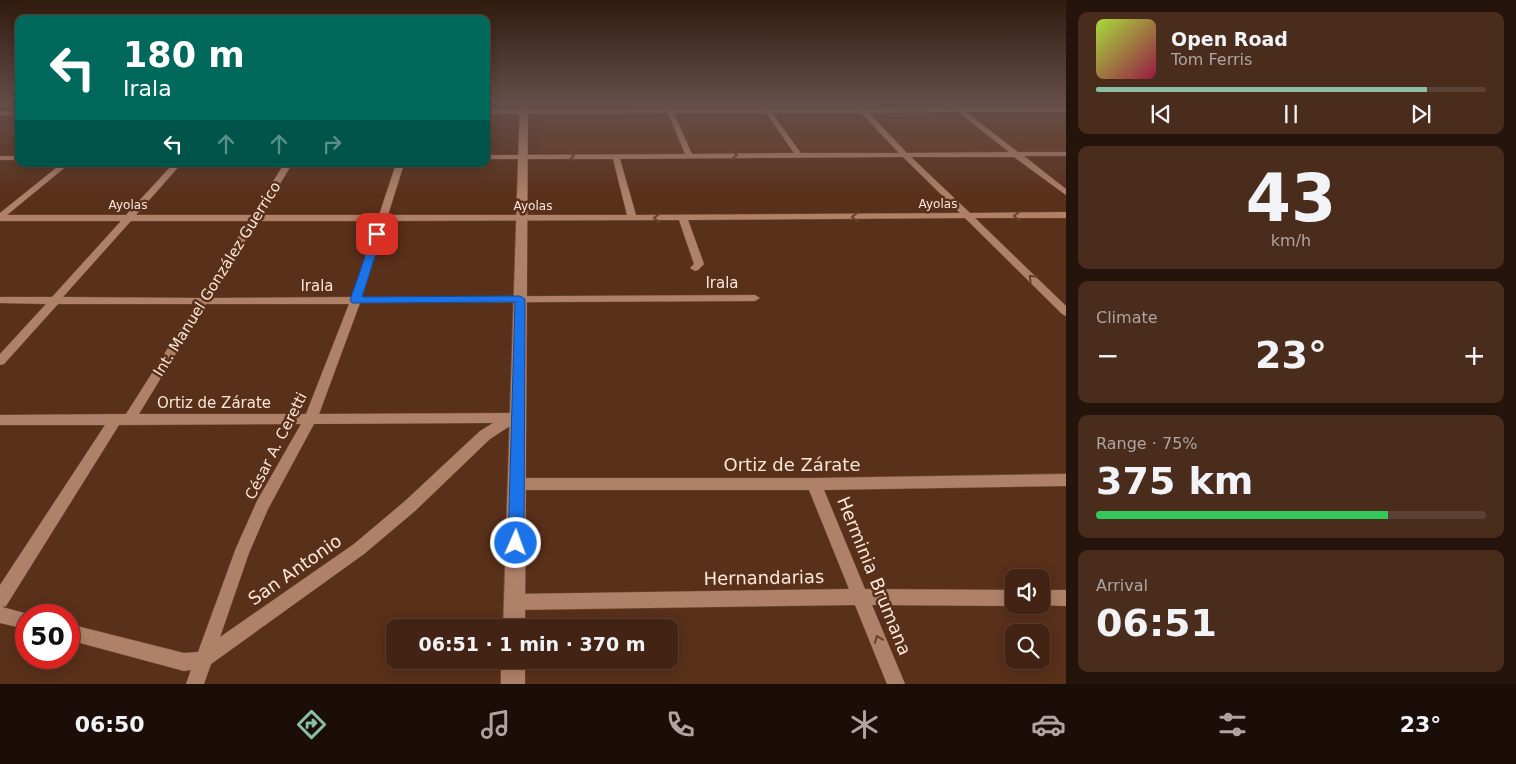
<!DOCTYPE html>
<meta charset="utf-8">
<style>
:root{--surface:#432414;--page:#4a2c1d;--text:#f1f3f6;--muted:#afa4a0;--line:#5b4134;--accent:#8abfa5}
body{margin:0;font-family:"DejaVu Sans",sans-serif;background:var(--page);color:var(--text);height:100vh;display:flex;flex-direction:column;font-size:19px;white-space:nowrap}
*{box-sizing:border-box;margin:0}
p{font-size:16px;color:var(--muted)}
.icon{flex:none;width:28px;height:28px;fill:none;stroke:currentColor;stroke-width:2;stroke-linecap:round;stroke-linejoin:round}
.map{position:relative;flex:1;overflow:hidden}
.drawer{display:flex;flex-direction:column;gap:12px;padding:12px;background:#25140b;width:450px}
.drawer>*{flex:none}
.banner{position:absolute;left:15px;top:15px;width:475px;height:152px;border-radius:10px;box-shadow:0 2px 12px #0003,0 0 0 1px var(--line);background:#00695c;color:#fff;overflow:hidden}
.controls{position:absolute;left:1005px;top:569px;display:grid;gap:10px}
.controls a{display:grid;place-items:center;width:45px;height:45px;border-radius:10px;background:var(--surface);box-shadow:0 2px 12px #0003,0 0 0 1px var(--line);font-size:25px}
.speed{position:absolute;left:15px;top:604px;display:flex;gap:10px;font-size:25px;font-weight:700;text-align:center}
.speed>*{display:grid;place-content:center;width:65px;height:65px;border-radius:50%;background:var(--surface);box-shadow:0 2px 12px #0003,0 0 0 1px var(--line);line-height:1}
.speed .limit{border:8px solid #d22;background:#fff;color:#111}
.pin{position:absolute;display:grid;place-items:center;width:42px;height:42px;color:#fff;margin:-21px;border-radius:10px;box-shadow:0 2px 8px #0006}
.me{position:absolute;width:55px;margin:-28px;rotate:2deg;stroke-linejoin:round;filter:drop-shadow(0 0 4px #0008)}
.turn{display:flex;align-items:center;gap:18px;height:105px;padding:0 25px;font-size:22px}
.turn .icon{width:65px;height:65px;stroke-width:2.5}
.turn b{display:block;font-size:35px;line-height:42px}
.lanes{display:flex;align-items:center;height:48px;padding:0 25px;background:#0003;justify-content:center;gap:25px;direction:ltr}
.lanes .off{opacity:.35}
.big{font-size:38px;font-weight:800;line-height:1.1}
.drawer .widget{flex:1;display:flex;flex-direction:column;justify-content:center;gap:8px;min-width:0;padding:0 18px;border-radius:10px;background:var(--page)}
.drawer .dial{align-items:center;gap:0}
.dial b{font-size:65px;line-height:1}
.song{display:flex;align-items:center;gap:15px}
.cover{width:60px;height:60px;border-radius:8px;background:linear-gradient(135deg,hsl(80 70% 55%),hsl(340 70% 35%))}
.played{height:5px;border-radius:2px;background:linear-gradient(90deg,var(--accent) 85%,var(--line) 85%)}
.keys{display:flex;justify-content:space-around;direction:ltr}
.heat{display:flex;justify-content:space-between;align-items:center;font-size:28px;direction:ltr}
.charge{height:8px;border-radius:4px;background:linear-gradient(90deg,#34c759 75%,var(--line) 0)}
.trip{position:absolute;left:386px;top:619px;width:292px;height:50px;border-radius:10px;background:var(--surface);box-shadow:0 2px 12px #0003,0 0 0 1px var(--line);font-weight:800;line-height:50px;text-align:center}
.menu{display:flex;height:80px;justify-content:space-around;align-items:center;background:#1b0e08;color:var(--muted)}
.menu .icon{width:35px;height:35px}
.menu .active{color:var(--accent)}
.menu b{font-size:22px;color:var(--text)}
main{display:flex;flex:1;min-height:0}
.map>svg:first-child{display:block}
.built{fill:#65361b}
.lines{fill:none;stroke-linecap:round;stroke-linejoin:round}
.street-casing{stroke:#6e4d3a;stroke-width:1}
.secondary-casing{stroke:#6e4d3a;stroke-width:1}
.street{fill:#b08169;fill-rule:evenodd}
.secondary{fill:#b08169;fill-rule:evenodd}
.oneway{stroke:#6a402a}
.route{fill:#1a73e8;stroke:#114b97}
.labels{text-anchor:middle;stroke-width:5;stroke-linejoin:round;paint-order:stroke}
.far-street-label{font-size:12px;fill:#fbe6db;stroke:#59301a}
.street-label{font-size:15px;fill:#fbe6db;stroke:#59301a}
.near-street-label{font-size:18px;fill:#fbe6db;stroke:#59301a}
</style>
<main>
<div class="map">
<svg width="1066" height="684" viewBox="0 0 1066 684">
<rect width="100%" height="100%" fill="#59301a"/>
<path class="built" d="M536 102H1066V153L538 155Z"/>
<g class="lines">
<g class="street-casing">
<g id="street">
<path d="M663 102H669L673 109H763L758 102H764L769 109H858L852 102H859L865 109 953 108 946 102H953L961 108H1066V112H966L1018 152H1066V156H1024L1066 189V195L1014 157H911L970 213 1066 212V218H975L1066 306V316L1062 314 965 218 688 220 704 264 698 270 695 271 690 268 694 264 679 220 386 221 362 297 755 295 760 298 755 301 360 303 319 414 511 413 516 414 517 418 516 422 490 439 415 511 364 554 211 664 204 684H186L191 670 184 671 69 640V624L184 653 198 652 236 548 257 501 301 424 119 425 6 606 2 607 32 615H26V629L0 623V585L105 425H0V415L126 414 196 304H58L4 364 0 365V354L46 304 0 303V297H52L121 221H0V213L61 164H69L7 215H126L173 164H181L136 215H252L284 164H292L261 215H379L396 164H404L388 215H627L613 159H486V155L685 154 668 113 486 114V110L666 109ZM958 112 1009 152 907 153 869 113ZM674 113H766L794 153 692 154ZM772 113H861L899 153H801ZM903 157 960 213 636 215 620 159ZM131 221H248L200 298 63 297ZM257 221H377L352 297 211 298ZM206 304H349L306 414H139ZM493 423 480 431 405 501 354 544 220 637 249 553 268 509 314 424Z"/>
<rect x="0" y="111" width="19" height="4"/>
<rect x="0" y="156" width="19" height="4"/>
<path d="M1066 474V486L824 490 865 589 1014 590V605H1017L1014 606 872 605 905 684H887L855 605 514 610 508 608 506 602 508 596 514 594 849 589 809 490H518L513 488 511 484 513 480 518 478H814Z"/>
<path d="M1041 590H1066V606L1038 605H1041Z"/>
</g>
</g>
<g class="secondary-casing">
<g id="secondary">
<path d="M520 102H528L525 628H503Z"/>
<rect x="501" y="660" width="24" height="24"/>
</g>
</g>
<use href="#street" class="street"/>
<use href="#secondary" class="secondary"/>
</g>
<defs><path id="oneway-chevron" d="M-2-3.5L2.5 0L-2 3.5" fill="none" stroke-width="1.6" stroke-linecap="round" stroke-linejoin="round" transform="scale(1.25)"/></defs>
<g class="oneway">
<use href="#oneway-chevron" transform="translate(734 155)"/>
<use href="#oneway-chevron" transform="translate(571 156)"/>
<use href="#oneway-chevron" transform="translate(1017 216) rotate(179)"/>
<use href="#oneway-chevron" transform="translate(855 217) rotate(180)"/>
<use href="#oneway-chevron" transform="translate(657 218) rotate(180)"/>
<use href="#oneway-chevron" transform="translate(1032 278) rotate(-135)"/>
<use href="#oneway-chevron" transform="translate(878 639) rotate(-112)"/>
</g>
<linearGradient id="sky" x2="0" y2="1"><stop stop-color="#311a0e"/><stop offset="0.52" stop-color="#644e49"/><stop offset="1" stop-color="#644e49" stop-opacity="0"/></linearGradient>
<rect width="1066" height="198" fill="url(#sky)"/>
<path class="route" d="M377 231 382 234 362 297 520 296 525 299 524 543 521 548 516 550 511 548 508 543 515 302 352 303 350 300 373 234Z"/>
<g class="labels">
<g class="far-street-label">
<text x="938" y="208">Ayolas</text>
<text x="128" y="209">Ayolas</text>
<text x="533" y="210">Ayolas</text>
</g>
<g class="street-label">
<text transform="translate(217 279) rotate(-58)" y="5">Int. Manuel González Guerrico</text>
<text x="722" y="288">Irala</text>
<text x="317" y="291">Irala</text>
<text x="214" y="408">Ortiz de Zárate</text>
<text transform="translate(276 446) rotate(-63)" y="5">César A. Ceretti</text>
</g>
<g class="near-street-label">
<text x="792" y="471">Ortiz de Zárate</text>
<text transform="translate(295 570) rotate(-35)" y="6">San Antonio</text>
<text transform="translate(874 576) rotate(68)" y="6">Herminia Brumana</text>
<text transform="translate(764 578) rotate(-1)" y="6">Hernandarias</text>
</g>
</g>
</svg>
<div class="controls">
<a><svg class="icon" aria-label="sound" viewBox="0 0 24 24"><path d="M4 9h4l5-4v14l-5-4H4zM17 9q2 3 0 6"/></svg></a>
<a><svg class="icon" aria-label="search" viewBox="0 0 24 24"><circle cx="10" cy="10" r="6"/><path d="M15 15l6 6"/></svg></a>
</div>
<div class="speed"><div class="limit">50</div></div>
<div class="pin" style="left:377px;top:234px;background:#d93025"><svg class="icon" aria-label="arrive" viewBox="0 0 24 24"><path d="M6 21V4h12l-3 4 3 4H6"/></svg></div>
<svg class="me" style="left:516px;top:543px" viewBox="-20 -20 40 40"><circle r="17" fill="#1a73e8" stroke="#fff" stroke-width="3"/><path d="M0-11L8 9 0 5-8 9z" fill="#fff"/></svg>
<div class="trip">06:51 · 1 min · 370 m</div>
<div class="banner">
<div class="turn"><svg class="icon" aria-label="left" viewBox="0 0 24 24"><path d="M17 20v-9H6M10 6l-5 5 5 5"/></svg><div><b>180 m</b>Irala</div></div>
<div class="lanes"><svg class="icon" aria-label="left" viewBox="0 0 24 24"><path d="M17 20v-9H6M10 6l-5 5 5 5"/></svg><svg class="icon off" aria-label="ahead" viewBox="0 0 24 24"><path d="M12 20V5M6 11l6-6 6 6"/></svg><svg class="icon off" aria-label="ahead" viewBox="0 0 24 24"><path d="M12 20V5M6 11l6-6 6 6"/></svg><svg class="icon off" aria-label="right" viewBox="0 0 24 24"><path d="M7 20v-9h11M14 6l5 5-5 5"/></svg></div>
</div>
</div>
<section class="drawer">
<div class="widget">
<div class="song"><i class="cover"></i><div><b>Open Road</b><p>Tom Ferris</p></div></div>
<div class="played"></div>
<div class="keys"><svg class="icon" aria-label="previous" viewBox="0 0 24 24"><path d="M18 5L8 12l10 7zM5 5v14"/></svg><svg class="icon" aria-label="pause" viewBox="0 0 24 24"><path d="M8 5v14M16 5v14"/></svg><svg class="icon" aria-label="next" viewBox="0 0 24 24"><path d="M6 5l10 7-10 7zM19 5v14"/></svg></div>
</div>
<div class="widget dial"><b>43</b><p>km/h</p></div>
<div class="widget"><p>Climate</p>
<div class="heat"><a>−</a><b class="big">23°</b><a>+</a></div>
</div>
<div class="widget"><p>Range · 75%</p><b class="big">375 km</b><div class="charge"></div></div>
<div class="widget"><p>Arrival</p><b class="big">06:51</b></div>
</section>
</main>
<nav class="menu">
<b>06:50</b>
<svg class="icon active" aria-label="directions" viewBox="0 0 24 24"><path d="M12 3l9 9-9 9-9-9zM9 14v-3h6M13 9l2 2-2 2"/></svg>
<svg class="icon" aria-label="music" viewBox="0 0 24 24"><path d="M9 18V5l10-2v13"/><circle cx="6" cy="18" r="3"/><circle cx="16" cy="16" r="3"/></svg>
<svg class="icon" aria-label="phone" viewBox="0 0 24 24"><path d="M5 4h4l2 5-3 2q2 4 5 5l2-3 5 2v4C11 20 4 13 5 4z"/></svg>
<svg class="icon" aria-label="climate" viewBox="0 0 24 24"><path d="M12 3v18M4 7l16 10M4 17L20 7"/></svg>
<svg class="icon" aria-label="car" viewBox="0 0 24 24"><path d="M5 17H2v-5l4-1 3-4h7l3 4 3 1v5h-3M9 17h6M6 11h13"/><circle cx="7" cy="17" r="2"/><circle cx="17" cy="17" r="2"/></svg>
<svg class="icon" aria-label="filters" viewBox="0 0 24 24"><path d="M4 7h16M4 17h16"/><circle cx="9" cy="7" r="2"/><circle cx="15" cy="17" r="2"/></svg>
<b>23°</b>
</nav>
